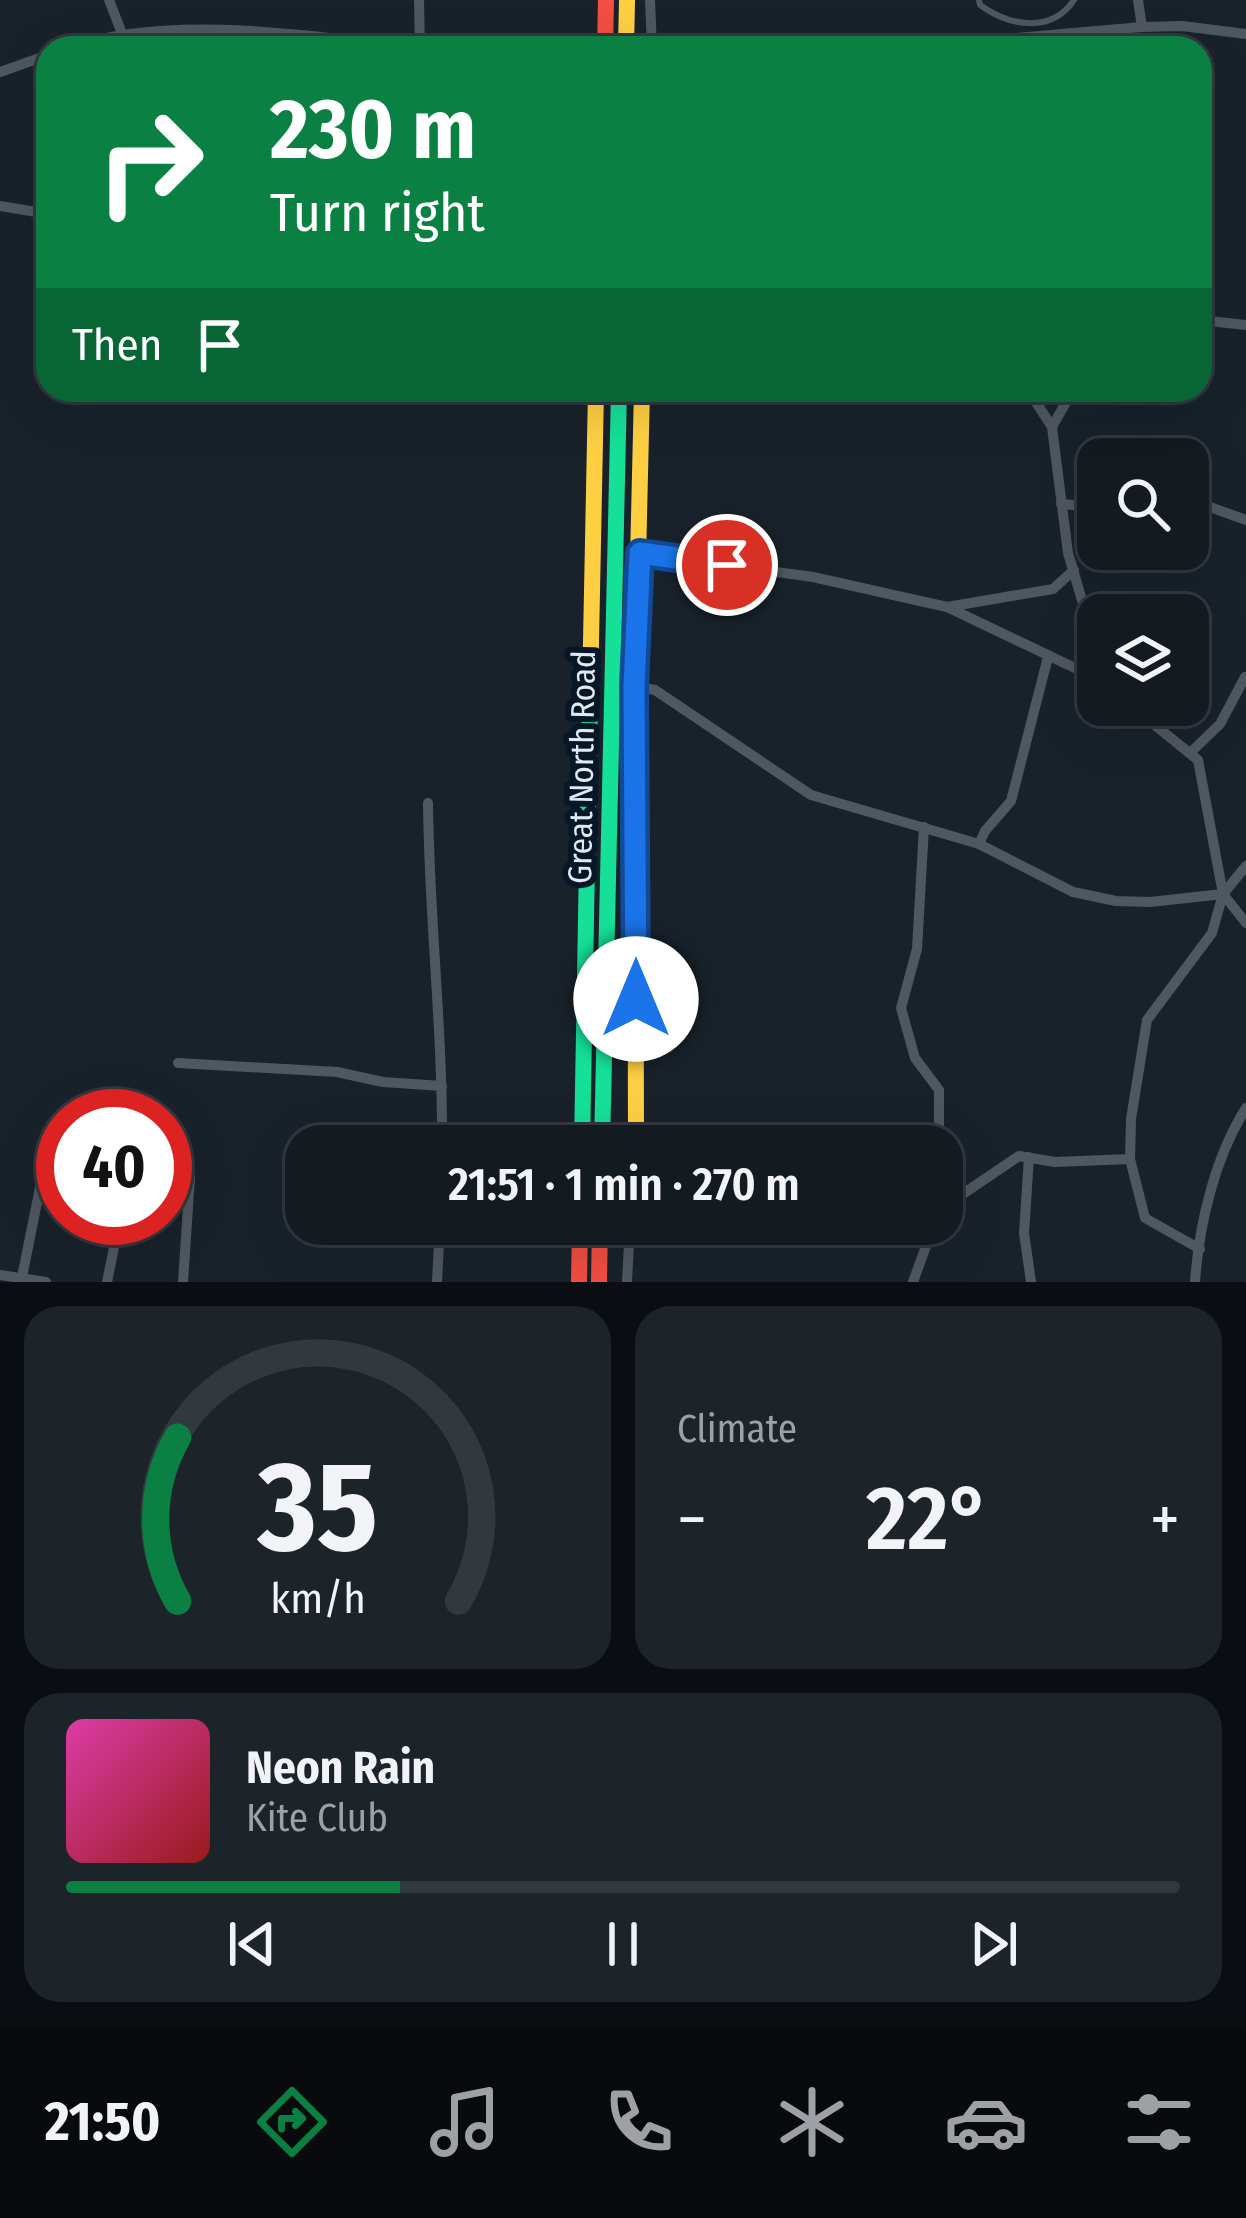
<!DOCTYPE html>
<meta charset="utf-8">
<style>
:root{--surface:#131a20;--page:#1c2329;--text:#f1f3f6;--muted:#9da1a5;--line:#32383e;--accent:#0b8043}
body{margin:0;font-family:"Fira Sans Condensed",sans-serif;background:var(--page);color:var(--text);height:100vh;display:flex;flex-direction:column;font-size:45px;white-space:nowrap}
*{box-sizing:border-box;margin:0}
p{font-size:39px;color:var(--muted)}
.icon{flex:none;width:66px;height:66px;fill:none;stroke:currentColor;stroke-width:2;stroke-linecap:round;stroke-linejoin:round}
.map{position:relative;height:1282px;overflow:hidden}
.drawer{display:flex;flex-direction:column;gap:24px;padding:24px;background:#0a0e12;flex:1}
.drawer>*{flex:none}
.banner{position:absolute;left:36px;top:36px;width:1176px;height:366px;border-radius:36px;box-shadow:0 12px 48px #0002,0 0 0 3px var(--line);background:#0b8043;color:#fff;overflow:hidden}
.fabs{position:absolute;left:1077px;top:438px;display:grid;gap:24px}
.fabs a{display:grid;place-items:center;width:132px;height:132px;border-radius:24px;background:var(--surface);box-shadow:0 12px 48px #0002,0 0 0 3px var(--line);font-size:60px}
.speed{position:absolute;left:36px;top:1089px;display:flex;gap:24px;font-size:60px;font-weight:700;text-align:center}
.speed>*{display:grid;place-content:center;width:156px;height:156px;border-radius:50%;background:var(--surface);box-shadow:0 12px 48px #0002,0 0 0 3px var(--line);line-height:1}
.speed .limit{border:18px solid #d22;background:#fff;color:#111}
.pin{position:absolute;display:grid;place-items:center;width:102px;height:102px;color:#fff;margin:-51px;border:6px solid #fff;border-radius:50%;box-shadow:0 3px 12px #0007}
.me{position:absolute;width:132px;margin:-66px;rotate:0deg;stroke-linejoin:round;filter:drop-shadow(0 0 9px #0008)}
.turn{display:flex;align-items:center;gap:42px;height:252px;padding:0 36px;font-size:54px}
.turn .icon{width:156px;height:156px;stroke-width:2.5}
.turn b{display:block;font-size:84px;line-height:102px}
.then{display:flex;align-items:center;height:114px;padding:0 36px;background:#0003;gap:24px;font-size:45px}
.big{font-size:90px;font-weight:600;line-height:1.1}
.drawer .tile{flex:1;display:flex;flex-direction:column;justify-content:center;gap:18px;min-width:0;padding:0 42px;border-radius:36px;background:var(--page)}
.drawer .dial{align-items:center;gap:0}
.dial svg{height:312px;overflow:visible;fill:none;stroke:var(--line);stroke-width:7;stroke-linecap:round;text-anchor:middle}
.dial text{fill:var(--text);stroke:none}
.song{display:flex;align-items:center;gap:36px}
.cover{width:144px;height:144px;border-radius:18px;background:linear-gradient(135deg,hsl(320 70% 55%),hsl(0 70% 35%))}
.played{height:12px;border-radius:6px;background:linear-gradient(90deg,var(--accent) 30%,var(--line) 30%)}
.keys{display:flex;justify-content:space-around;direction:ltr}
.heat{display:flex;justify-content:space-between;align-items:center;font-size:66px;direction:ltr}
.drawer .tiles{flex:1;display:grid;gap:24px;grid-template-columns:1fr 1fr}
.tile:last-child{grid-column:span 2}
.trip{position:absolute;left:285px;top:1125px;width:678px;height:120px;border-radius:36px;background:var(--surface);box-shadow:0 12px 48px #0002,0 0 0 3px var(--line);font-weight:600;line-height:120px;text-align:center}
.tab-bar{display:flex;height:192px;justify-content:space-around;align-items:center;background:#080a0d;color:var(--muted)}
.tab-bar .icon{width:84px;height:84px}
.tab-bar .selected{color:var(--accent)}
.tab-bar b{font-size:54px;color:var(--text)}
.map>svg:first-child{display:block}
.lines{fill:none;stroke-linecap:round;stroke-linejoin:round}
.lane{stroke:#50585f;stroke-width:6}
.street{stroke:#50585f;stroke-width:10}
.fast{stroke:#16e098;stroke-width:16}
.slow{stroke:#ffcf43;stroke-width:16}
.jam{stroke:#f24e42;stroke-width:16}
.route-casing{stroke:#114b97;stroke-width:30}
.route{stroke:#1a73e8;stroke-width:21}
.labels{text-anchor:middle;stroke-width:12;stroke-linejoin:round;paint-order:stroke}
.street-label{font-size:33px;fill:#dfeaf6;stroke:#081728}
</style>
<div class="map">
<svg width="1246" height="1282" viewBox="0 0 1246 1282">
<rect width="100%" height="100%" fill="#19222b"/>
<g class="lines">
<path class="lane" d="M979 0 980 5C1009 26 1051 34 1074 0"/>
<g class="street">
<path d="M109 0 123 36"/>
<path d="M419 0 420 48"/>
<path d="M650 0 652 48"/>
<path d="M1138 0 1142 27"/>
<path d="M69 48C169 13 310 36 413 48"/>
<path d="M902 48 1142 27 1182 26 1246 34"/>
<path d="M0 72 48 55"/>
<path d="M0 206 48 214"/>
<path d="M1200 320 1246 325"/>
<path d="M1028 390 1052 427 1068 553 1098 654"/>
<path d="M1052 427 1073 390"/>
<path d="M1188 499 1246 520"/>
<path d="M1061 504 1098 507"/>
<path d="M640 553 813 577 947 607 1098 679"/>
<path d="M947 607 1053 589 1074 570"/>
<path d="M635 686 655 690 811 795 979 844 1073 892 1116 901 1150 902 1223 894 1246 866"/>
<path d="M1130 705 1198 760 1223 894 1246 923"/>
<path d="M1191 752 1220 724 1245 677"/>
<path d="M428 803C429 917 443 1031 442 1146"/>
<path d="M924 827 917 949 901 1008 915 1058 939 1090V1128L947 1160 942 1192"/>
<path d="M979 844 985 831 1011 801 1048 657"/>
<path d="M178 1063 337 1072 383 1082 442 1086"/>
<path d="M1029 1157 1024 1233 1031 1282"/>
<path d="M165 1159 181 1165 190 1177 183 1282"/>
<path d="M942 1208 1019 1156 1055 1162 1130 1159"/>
<path d="M1200 1249 1145 1218 1130 1159 1131 1119 1147 1020 1212 933 1223 894"/>
<path d="M0 1275 46 1282"/>
<path d="M22 1277 47 1153 63 1144"/>
<path d="M107 1282 120 1218"/>
<path d="M437 1282 440 1224"/>
<path d="M627 1282 630 1224"/>
<path d="M913 1282 934 1224"/>
<path d="M1195 1282C1199 1224 1215 1157 1246 1108"/>
</g>
<g class="fast">
<path d="M582 1146 590 692"/>
<path d="M602 1146 619 390"/>
</g>
<g class="slow">
<path d="M626 48 627 0"/>
<path d="M590 692 596 390"/>
<path d="M636 1146 635 686 642 390"/>
</g>
<g class="jam">
<path d="M605 48 606 0"/>
<path d="M579 1282 580 1224"/>
<path d="M599 1282 600 1224"/>
</g>
</g>
<g class="lines">
<g class="route-casing">
<path id="route" d="M636 999 634 686 640 553 727 565"/>
</g>
<use href="#route" class="route"/>
</g>
<g class="labels">
<g class="street-label">
<text transform="translate(581 767) rotate(-89)" y="12">Great North Road</text>
</g>
</g>
</svg>
<div class="fabs">
<a><svg class="icon" aria-label="search" viewBox="0 0 24 24"><circle cx="10" cy="10" r="6"/><path d="M15 15l6 6"/></svg></a>
<a><svg class="icon" aria-label="layers" viewBox="0 0 24 24"><path d="M12 4l9 5-9 5-9-5zM3 14l9 5 9-5"/></svg></a>
</div>
<div class="speed"><div class="limit">40</div></div>
<div class="pin" style="left:727px;top:565px;background:#d93025"><svg class="icon" aria-label="arrive" viewBox="0 0 24 24"><path d="M6 21V4h12l-3 4 3 4H6"/></svg></div>
<svg class="me" style="left:636px;top:999px" viewBox="-20 -20 40 40"><circle r="19" fill="#fff"/><path d="M0-13L10 11 0 6-10 11z" fill="#1a73e8"/></svg>
<div class="trip">21:51 · 1 min · 270 m</div>
<div class="banner">
<div class="turn"><svg class="icon" aria-label="right" viewBox="0 0 24 24"><path d="M7 20v-9h11M14 6l5 5-5 5"/></svg><div><b>230 m</b>Turn right</div></div>
<div class="then">Then<svg class="icon" aria-label="arrive" viewBox="0 0 24 24"><path d="M6 21V4h12l-3 4 3 4H6"/></svg></div>
</div>
</div>
<section class="drawer">
<div class="tiles">
<div class="tile dial"><svg viewBox="0 0 100 80">
<path d="M14 69A42 42 0 1 1 86 69"/>
<path d="M14 69A42 42 0 0 1 14 27" stroke="#0b8043"/>
<text x="50" y="56" font-size="32" font-weight="700">35</text>
<text x="50" y="72" font-size="11">km/h</text>
</svg></div>
<div class="tile"><p>Climate</p>
<div class="heat"><a>−</a><b class="big">22°</b><a>+</a></div>
</div>
<div class="tile">
<div class="song"><i class="cover"></i><div><b>Neon Rain</b><p>Kite Club</p></div></div>
<div class="played"></div>
<div class="keys"><svg class="icon" aria-label="previous" viewBox="0 0 24 24"><path d="M18 5L8 12l10 7zM5 5v14"/></svg><svg class="icon" aria-label="pause" viewBox="0 0 24 24"><path d="M8 5v14M16 5v14"/></svg><svg class="icon" aria-label="next" viewBox="0 0 24 24"><path d="M6 5l10 7-10 7zM19 5v14"/></svg></div>
</div>
</div>
</section>
<nav class="tab-bar">
<b>21:50</b>
<svg class="icon selected" aria-label="directions" viewBox="0 0 24 24"><path d="M12 3l9 9-9 9-9-9zM9 14v-3h6M13 9l2 2-2 2"/></svg>
<svg class="icon" aria-label="music" viewBox="0 0 24 24"><path d="M9 18V5l10-2v13"/><circle cx="6" cy="18" r="3"/><circle cx="16" cy="16" r="3"/></svg>
<svg class="icon" aria-label="phone" viewBox="0 0 24 24"><path d="M5 4h4l2 5-3 2q2 4 5 5l2-3 5 2v4C11 20 4 13 5 4z"/></svg>
<svg class="icon" aria-label="climate" viewBox="0 0 24 24"><path d="M12 3v18M4 7l16 10M4 17L20 7"/></svg>
<svg class="icon" aria-label="car" viewBox="0 0 24 24"><path d="M5 17H2v-5l4-1 3-4h7l3 4 3 1v5h-3M9 17h6M6 11h13"/><circle cx="7" cy="17" r="2"/><circle cx="17" cy="17" r="2"/></svg>
<svg class="icon" aria-label="filters" viewBox="0 0 24 24"><path d="M4 7h16M4 17h16"/><circle cx="9" cy="7" r="2"/><circle cx="15" cy="17" r="2"/></svg>
</nav>
